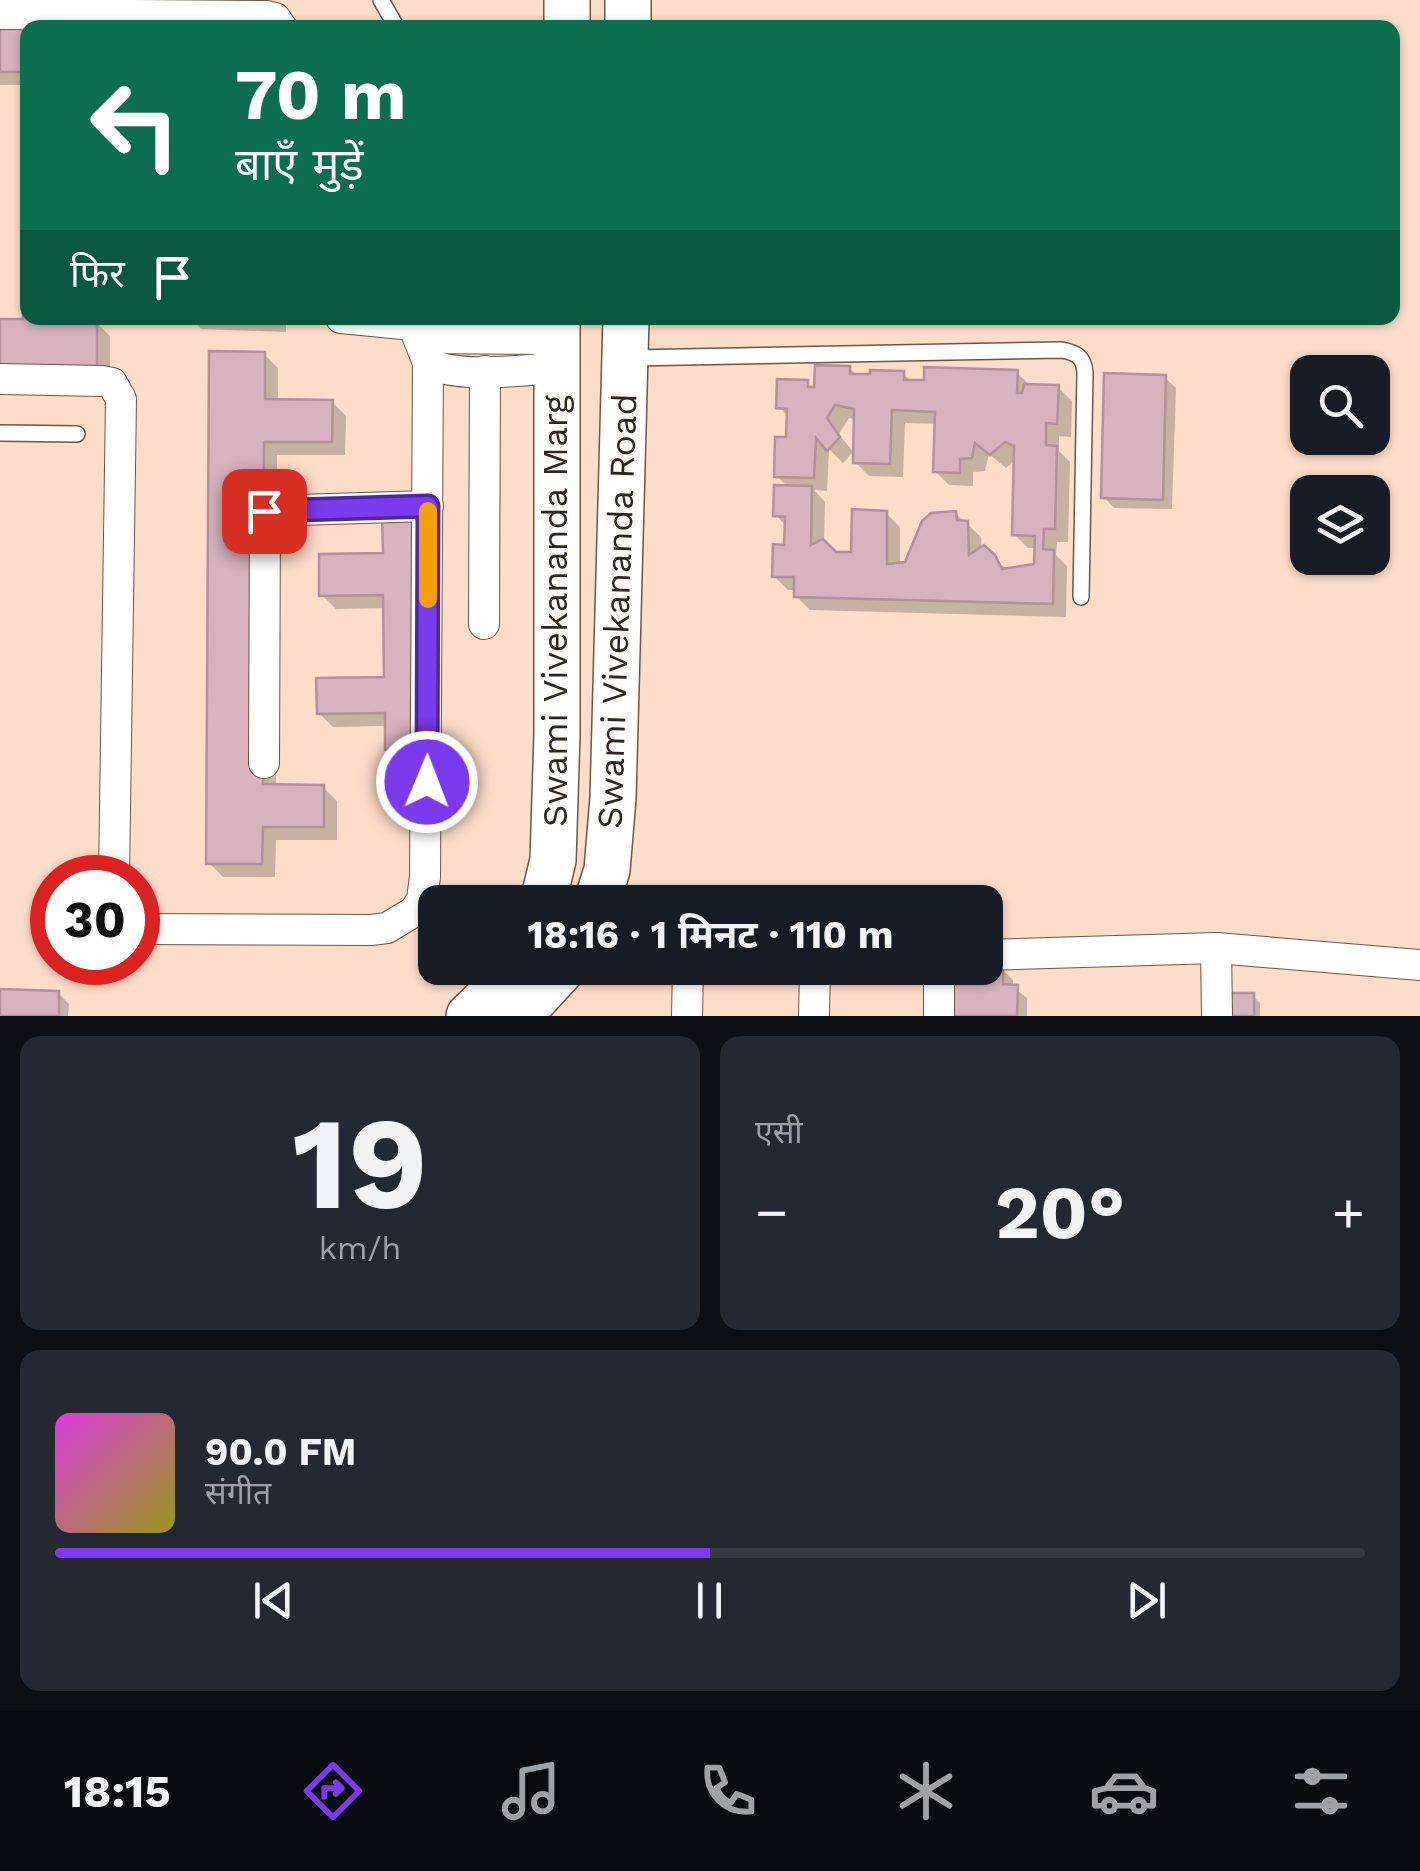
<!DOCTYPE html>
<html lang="hi">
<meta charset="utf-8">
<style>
:root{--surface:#171b24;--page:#242831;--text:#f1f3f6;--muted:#9ea1a6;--line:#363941;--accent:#7c3aed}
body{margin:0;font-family:"Work Sans","Noto Sans Devanagari",sans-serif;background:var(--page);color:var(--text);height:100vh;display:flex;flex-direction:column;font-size:38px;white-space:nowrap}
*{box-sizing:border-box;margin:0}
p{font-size:32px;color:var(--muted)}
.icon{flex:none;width:55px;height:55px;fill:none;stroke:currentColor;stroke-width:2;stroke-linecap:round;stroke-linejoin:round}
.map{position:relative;height:1016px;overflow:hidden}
.drawer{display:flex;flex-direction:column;gap:20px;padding:20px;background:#0d0f14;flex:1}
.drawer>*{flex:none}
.hud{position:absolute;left:20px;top:20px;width:1380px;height:305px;border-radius:20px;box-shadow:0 2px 8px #0004;background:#0b6e4f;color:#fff;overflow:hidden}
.controls{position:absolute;left:1290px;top:355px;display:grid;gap:20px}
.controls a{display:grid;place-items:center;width:100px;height:100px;border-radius:20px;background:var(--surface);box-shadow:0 2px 8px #0004;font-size:50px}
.speed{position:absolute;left:30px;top:855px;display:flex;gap:20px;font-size:50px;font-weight:700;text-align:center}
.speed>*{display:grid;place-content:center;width:130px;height:130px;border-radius:50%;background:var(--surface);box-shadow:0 2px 8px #0004;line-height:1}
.speed .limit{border:15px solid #d22;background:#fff;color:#111}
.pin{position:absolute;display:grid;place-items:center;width:85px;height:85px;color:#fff;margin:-42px;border-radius:20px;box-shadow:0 5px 15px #0006}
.me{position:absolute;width:110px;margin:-55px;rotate:1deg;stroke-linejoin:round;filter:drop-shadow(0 0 8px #0008)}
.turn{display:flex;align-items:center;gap:35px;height:210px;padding:0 50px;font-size:45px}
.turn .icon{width:130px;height:130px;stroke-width:2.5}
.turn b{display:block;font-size:70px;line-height:85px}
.then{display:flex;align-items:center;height:95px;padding:0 50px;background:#0003;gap:20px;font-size:38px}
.big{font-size:75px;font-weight:700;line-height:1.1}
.drawer .widget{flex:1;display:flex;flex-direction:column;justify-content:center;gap:15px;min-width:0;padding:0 35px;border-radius:20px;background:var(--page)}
.drawer .dial{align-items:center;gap:0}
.dial b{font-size:130px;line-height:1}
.song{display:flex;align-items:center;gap:30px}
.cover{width:120px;height:120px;border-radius:15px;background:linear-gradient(135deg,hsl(300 70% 55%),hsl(60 70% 35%))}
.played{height:10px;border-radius:5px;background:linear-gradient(90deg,var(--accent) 50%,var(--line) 50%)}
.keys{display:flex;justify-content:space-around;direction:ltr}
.heat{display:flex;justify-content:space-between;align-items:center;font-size:55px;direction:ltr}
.drawer .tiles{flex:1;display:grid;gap:20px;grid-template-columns:1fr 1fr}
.widget:last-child{grid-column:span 2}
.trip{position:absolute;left:418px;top:885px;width:585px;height:100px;border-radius:20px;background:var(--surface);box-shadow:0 2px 8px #0004;font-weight:700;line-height:100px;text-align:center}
.tab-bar{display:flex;height:160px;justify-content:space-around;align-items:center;background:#090b0e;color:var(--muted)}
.tab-bar .icon{width:70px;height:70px}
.tab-bar .selected{color:var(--accent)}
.tab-bar b{font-size:45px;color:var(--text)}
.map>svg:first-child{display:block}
.shadow{fill:#0003;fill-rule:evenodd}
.building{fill:#d7b2bf;stroke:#b3909c;stroke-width:2.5}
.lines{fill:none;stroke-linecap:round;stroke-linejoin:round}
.lane-casing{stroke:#705443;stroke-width:18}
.street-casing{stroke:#705443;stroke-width:32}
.secondary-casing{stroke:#705443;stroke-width:48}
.lane{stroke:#fff;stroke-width:15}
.street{stroke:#fff;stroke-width:30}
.secondary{stroke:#fff;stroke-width:45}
.route-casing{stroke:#51269a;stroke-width:25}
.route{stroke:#7c3aed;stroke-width:18}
.slow{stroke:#f59e0b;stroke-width:18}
.labels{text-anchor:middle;stroke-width:8;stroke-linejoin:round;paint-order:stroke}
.street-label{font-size:35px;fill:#30241d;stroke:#fff}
</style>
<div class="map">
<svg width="1420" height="1016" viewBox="0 0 1420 1016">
<rect width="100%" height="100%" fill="#fddcc8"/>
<g class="shadow">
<path d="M0 27 28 28V85H0Z"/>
<path d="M28 318H79V322H96L110 336V380L0 321 25 322Z"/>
<path d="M191 318H286V332L201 329Z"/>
<path d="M264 354 278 368V402H332L346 416 345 455H277L276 787H323L337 801V840H276L275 877H223L209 863Z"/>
<path d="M849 368 858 376 903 373 912 382 1017 373 1031 386 1058 387 1072 401 1071 437 1059 436V451L1070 462 1068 542H1057L1056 555 1067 566 1066 617 810 610 796 596 797 590H788L774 576 787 547V527L776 515 789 488 777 476 789 440 790 418 779 407 807 383 816 392ZM849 418 856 420 855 462 869 476 903 477 905 423 937 424 935 471 949 485 973 486V472L985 471 989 454 1006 468 1016 459 1014 534 1028 548H1037V566L1008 570 982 550 981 537 955 513 907 565H900V527L886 513 853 554 836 555 824 544 825 502 814 490 827 491 829 449 843 463 853 452 839 434Z"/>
<path d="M1165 378 1176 388 1172 509 1114 508 1104 497Z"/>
<path d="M385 556 435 762 401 763 387 749V726L333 727 319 713 386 680V608L336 609 322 595Z"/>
<path d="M1002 969 1013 980V987L1027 998V1016H951Z"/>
<path d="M0 991 58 993 69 1004 68 1016H0Z"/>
<path d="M1253 996 1260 1003V1016H1229Z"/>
</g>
<g class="building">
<path d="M0 24 28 28V72H0Z"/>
<path d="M22 252H28V318L97 319V367H0V319H23Z"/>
<path d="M188 318H277L276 323Z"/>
<path d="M209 351 265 352V399L333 400 332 442H264L263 784 324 785V827H263L262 864H206Z"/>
<path d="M815 365 850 366V374H870V370L904 371V380H924V367L1018 370 1017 393H1022L1024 384 1059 385 1057 424 1046 423V445L1057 446 1055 529H1044L1043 549 1054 550 1053 604 794 597V577H772L773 544 784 545 785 517 773 516 774 485 812 486 811 545 823 539 836 552H851L852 509 887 511V564L905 562 922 521 931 513 956 511 957 520 968 521 969 555 984 545 995 555 1002 569 1034 564 1035 536 1012 535 1014 446 1005 442 990 455 975 443 972 458 960 459V473L933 472 935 412 892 410 890 464 853 463 854 409 835 405 827 418 840 437 827 451 816 438 814 478 774 477 775 437H786L787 409 776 408 777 379 808 380V387H814Z"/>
<path d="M1104 373 1166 375 1163 500 1101 498Z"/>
<path d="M419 513 422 749 385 750V713L317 714 316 678 384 677 383 595 319 596V554L383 553 382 514Z"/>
<path d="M1003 967V984L1018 985 1017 1016H948L949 968Z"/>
<path d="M0 989 59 991V1016H0Z"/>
<rect x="1227" y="993" width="27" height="23"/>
</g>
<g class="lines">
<g class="lane-casing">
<g id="lane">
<path d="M381 0 397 28"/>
<path d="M630 358 1062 350C1077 353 1084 357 1085 373L1081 597"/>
<path d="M0 433 77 434"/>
</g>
</g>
<g class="street-casing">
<g id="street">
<path d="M0 14 267 16 275 18 282 28"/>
<path d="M420 338 557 339"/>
<path d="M428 363C459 379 522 370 557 368"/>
<path d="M0 379 102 381 112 383 121 399 114 878"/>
<path d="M484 624 485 371"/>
<path d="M264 763 265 511 428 506"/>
<path d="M138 929 371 930 387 928 415 911 422 899 425 877 428 363 413 325 341 318"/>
<path d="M1216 948 1217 1016"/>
<path d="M985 955 1216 948 1420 965"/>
<path d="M687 1016 688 968"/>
<path d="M814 1016 815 968"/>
<path d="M939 1016V968"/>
</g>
</g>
<g class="secondary-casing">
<g id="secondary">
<path d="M567 28V0"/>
<path d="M628 28V0"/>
<path d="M543 902 553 860 557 734V318"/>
<path d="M597 902 607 870 613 798 626 318"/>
<path d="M469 1016 498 988 513 968"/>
<path d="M519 1016 563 968"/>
</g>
</g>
<use href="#lane" class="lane"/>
<use href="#street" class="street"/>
<use href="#secondary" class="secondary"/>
</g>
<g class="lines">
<g class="route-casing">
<path id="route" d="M264 511 428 506 427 782"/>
</g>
<use href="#route" class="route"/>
<path class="slow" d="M428 511V599"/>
</g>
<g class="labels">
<g class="street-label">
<text transform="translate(555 611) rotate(-90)" y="12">Swami Vivekananda Marg</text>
<text transform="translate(617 611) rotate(-88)" y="12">Swami Vivekananda Road</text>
</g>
</g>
</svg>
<div class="controls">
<a><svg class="icon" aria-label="search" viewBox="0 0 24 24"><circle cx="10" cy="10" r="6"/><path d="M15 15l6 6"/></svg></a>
<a><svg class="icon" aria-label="layers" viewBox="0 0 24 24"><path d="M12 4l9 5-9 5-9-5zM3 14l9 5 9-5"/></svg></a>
</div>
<div class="speed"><div class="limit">30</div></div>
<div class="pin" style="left:264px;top:511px;background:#d93025"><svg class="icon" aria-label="arrive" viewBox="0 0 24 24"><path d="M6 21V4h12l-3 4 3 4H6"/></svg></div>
<svg class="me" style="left:427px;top:782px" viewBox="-20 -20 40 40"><circle r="17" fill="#7c3aed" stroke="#fff" stroke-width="3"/><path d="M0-11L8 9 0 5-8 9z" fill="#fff"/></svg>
<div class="trip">18:16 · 1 मिनट · 110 m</div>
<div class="hud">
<div class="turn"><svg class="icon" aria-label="left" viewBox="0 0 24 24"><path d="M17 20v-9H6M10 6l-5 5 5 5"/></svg><div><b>70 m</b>बाएँ मुड़ें</div></div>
<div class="then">फिर<svg class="icon" aria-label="arrive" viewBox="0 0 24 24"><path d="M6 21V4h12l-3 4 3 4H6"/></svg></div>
</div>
</div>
<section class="drawer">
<div class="tiles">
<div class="widget dial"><b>19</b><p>km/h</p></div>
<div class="widget"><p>एसी</p>
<div class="heat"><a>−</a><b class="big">20°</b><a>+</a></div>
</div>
<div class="widget">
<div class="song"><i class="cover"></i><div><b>90.0 FM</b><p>संगीत</p></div></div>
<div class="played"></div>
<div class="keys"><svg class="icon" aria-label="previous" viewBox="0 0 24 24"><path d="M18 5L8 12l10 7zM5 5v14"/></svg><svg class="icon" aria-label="pause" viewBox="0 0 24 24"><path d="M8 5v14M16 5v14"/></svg><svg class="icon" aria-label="next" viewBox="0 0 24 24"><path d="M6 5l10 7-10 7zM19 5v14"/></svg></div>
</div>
</div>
</section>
<nav class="tab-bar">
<b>18:15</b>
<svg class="icon selected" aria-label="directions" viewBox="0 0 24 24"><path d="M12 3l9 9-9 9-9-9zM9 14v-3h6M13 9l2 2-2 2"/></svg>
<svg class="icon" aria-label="music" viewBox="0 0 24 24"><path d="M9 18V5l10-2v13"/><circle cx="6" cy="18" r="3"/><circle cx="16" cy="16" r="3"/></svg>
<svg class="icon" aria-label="phone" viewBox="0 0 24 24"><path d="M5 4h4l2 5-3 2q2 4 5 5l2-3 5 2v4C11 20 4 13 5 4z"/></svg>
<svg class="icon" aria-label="climate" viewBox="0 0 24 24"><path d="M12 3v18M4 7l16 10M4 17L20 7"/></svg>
<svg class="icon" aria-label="car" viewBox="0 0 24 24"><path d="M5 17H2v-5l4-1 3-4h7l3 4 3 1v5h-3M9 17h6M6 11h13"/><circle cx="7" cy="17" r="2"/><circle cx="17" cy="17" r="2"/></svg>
<svg class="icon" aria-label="filters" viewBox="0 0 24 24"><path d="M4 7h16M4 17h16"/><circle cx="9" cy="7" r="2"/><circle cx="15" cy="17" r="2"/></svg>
</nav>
